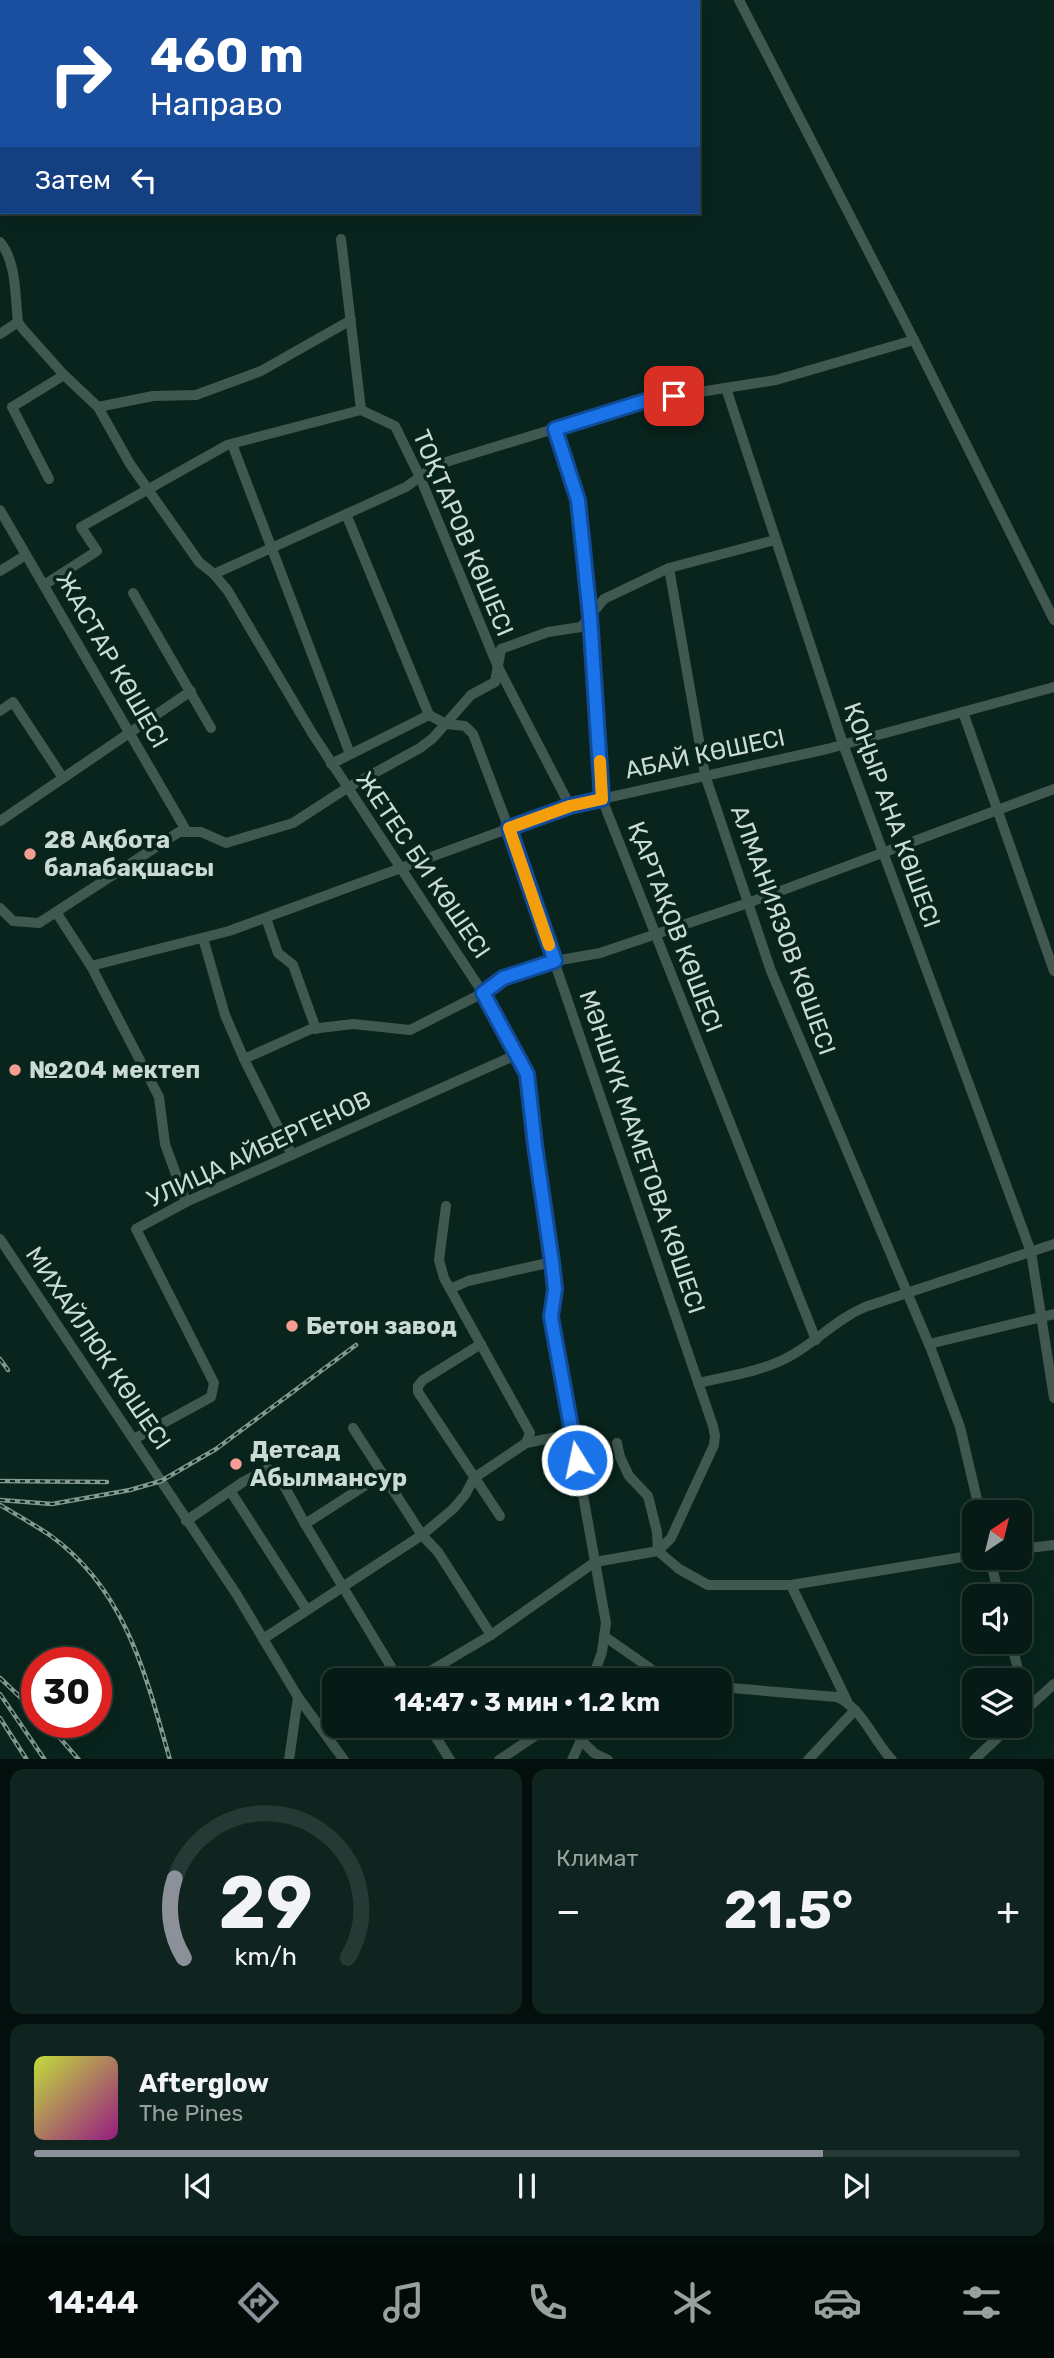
<!DOCTYPE html>
<html lang="ru">
<meta charset="utf-8">
<style>
:root{--surface:#061b15;--page:#0f241e;--text:#f1f3f6;--muted:#98a1a0;--line:#273934;--accent:#8c9099}
body{margin:0;font-family:Rubik,sans-serif;background:var(--page);color:var(--text);height:100vh;display:flex;flex-direction:column;font-size:26px;white-space:nowrap}
*{box-sizing:border-box;margin:0}
p{font-size:23px;color:var(--muted)}
.icon{flex:none;width:38px;height:38px;fill:none;stroke:currentColor;stroke-width:2;stroke-linecap:round;stroke-linejoin:round}
.map{position:relative;height:1759px;overflow:hidden}
.drawer{display:flex;flex-direction:column;gap:10px;padding:10px;background:#030f0c;flex:1}
.drawer>*{flex:none}
.banner{position:absolute;left:0px;top:0px;width:700px;height:214px;box-shadow:0 7px 28px #0002,0 0 0 2px var(--line);background:#1a4fa0;color:#fff;overflow:hidden}
.needle{width:46px;rotate:35deg}
.fabs{position:absolute;left:962px;top:1500px;display:grid;gap:14px}
.fabs a{display:grid;place-items:center;width:70px;height:70px;border-radius:14px;background:var(--surface);box-shadow:0 7px 28px #0002,0 0 0 2px var(--line);font-size:35px}
.speed{position:absolute;left:21px;top:1647px;display:flex;gap:14px;font-size:35px;font-weight:700;text-align:center}
.speed>*{display:grid;place-content:center;width:91px;height:91px;border-radius:50%;background:var(--surface);box-shadow:0 7px 28px #0002,0 0 0 2px var(--line);line-height:1}
.speed .limit{border:10px solid #d22;background:#fff;color:#111}
.pin{position:absolute;display:grid;place-items:center;width:60px;height:60px;color:#fff;margin:-30px;border-radius:14px;box-shadow:0 4px 10px #0006}
.me{position:absolute;width:77px;margin:-38px;rotate:350deg;stroke-linejoin:round;filter:drop-shadow(0 0 5px #0008)}
.turn{display:flex;align-items:center;gap:24px;height:147px;padding:0 35px;font-size:32px}
.turn .icon{width:91px;height:91px;stroke-width:2.5}
.turn b{display:block;font-size:49px;line-height:60px}
.then{display:flex;align-items:center;height:66px;padding:0 35px;background:#0003;gap:14px;font-size:26px}
.big{font-size:52px;font-weight:700;line-height:1.1}
.drawer .card{flex:1;display:flex;flex-direction:column;justify-content:center;gap:10px;min-width:0;padding:0 24px;border-radius:14px;background:var(--page)}
.drawer .dial{align-items:center;gap:0}
.dial svg{height:182px;overflow:visible;fill:none;stroke:var(--line);stroke-width:7;stroke-linecap:round;text-anchor:middle}
.dial text{fill:var(--text);stroke:none}
.song{display:flex;align-items:center;gap:21px}
.cover{width:84px;height:84px;border-radius:10px;background:linear-gradient(135deg,hsl(70 70% 55%),hsl(310 70% 35%))}
.played{height:7px;border-radius:4px;background:linear-gradient(90deg,var(--accent) 80%,var(--line) 80%)}
.keys{display:flex;justify-content:space-around;direction:ltr}
.heat{display:flex;justify-content:space-between;align-items:center;font-size:38px;direction:ltr}
.drawer .tiles{flex:1;display:grid;gap:10px;grid-template-columns:1fr 1fr}
.card:last-child{grid-column:span 2}
.trip{position:absolute;left:322px;top:1668px;width:410px;height:70px;border-radius:14px;background:var(--surface);box-shadow:0 7px 28px #0002,0 0 0 2px var(--line);font-weight:700;line-height:70px;text-align:center}
.dock{display:flex;height:112px;justify-content:space-around;align-items:center;background:#020b08;color:var(--muted)}
.dock .icon{width:49px;height:49px}
.dock .current{color:var(--accent)}
.dock b{font-size:32px;color:var(--text)}
.map>svg:first-child{display:block}
.lines{fill:none;stroke-linecap:round;stroke-linejoin:round}
.minor{stroke:#405850;stroke-width:10}
.rail-casing{stroke:#849892;stroke-width:4.5}
.rail{stroke:#08241c;stroke-width:2;stroke-dasharray:5;stroke-linecap:butt}
.route-casing{stroke:#114b97;stroke-width:18}
.route{stroke:#1a73e8;stroke-width:12}
.slow{stroke:#f59e0b;stroke-width:12}
.poi-dot{fill:#f59d90;stroke:#08241c;stroke-width:2.5}
.labels{text-anchor:middle;stroke-width:7;stroke-linejoin:round;paint-order:stroke}
.street-label{font-size:24px;fill:#cadad4;stroke:#08241c}
.poi-label{font-size:24px;font-weight:bold;fill:#cadad4;stroke:#08241c;text-anchor:start}
</style>
<div class="map">
<svg width="1054" height="1760" viewBox="0 0 1054 1760">
<rect width="100%" height="100%" fill="#08241c"/>
<g class="lines">
<g class="minor">
<path d="M103 0 104 2"/>
<path d="M403 0 404 2"/>
<path d="M561 0 563 2"/>
<path d="M739 0 914 340 1054 620"/>
<path d="M183 2 185 0"/>
<path d="M636 2 638 0"/>
<path d="M0 55 2 57"/>
<path d="M0 175 2 174"/>
<path d="M341 239 361 410 395 426 420 477 498 667 570 806"/>
<path d="M0 242C17 262 15 298 18 322L22 328 64 375 98 407 130 464 199 562 214 574 228 591 312 733 483 993 518 1054 527 1075 555 1289 551 1317 606 1623 602 1652 592 1680"/>
<path d="M0 334 18 322"/>
<path d="M726 388 843 744 1031 1252 1054 1398"/>
<path d="M98 407 153 396 196 395 261 371 351 320"/>
<path d="M555 429 578 501 590 616 602 799 816 1340"/>
<path d="M232 444 350 754"/>
<path d="M49 479 12 407 64 375"/>
<path d="M0 510 187 832"/>
<path d="M346 514 429 715 446 724 465 726 473 734 509 829 713 1426 715 1436 714 1445 671 1538 658 1551"/>
<path d="M669 568 705 775 771 971 931 1349 960 1427 980 1512"/>
<path d="M0 571 26 555"/>
<path d="M214 574 406 487 436 465 648 400 776 380 914 340"/>
<path d="M44 585 97 551 81 527 227 445 361 410"/>
<path d="M133 593 211 728"/>
<path d="M0 711 13 702 63 778"/>
<path d="M963 712 1054 971"/>
<path d="M331 764 429 715"/>
<path d="M0 821 191 691"/>
<path d="M0 908 13 921 39 923 179 832H201L226 843 293 823 347 788 420 748 433 738 471 695 495 682 501 649 548 632 581 627 604 599 669 568 775 540"/>
<path d="M56 912 91 966 159 1097 165 1144 186 1202"/>
<path d="M266 918 278 953 293 965 316 1029"/>
<path d="M203 938 225 1015 244 1059 292 1155"/>
<path d="M91 966 229 931 570 806 827 749 1054 687"/>
<path d="M244 1059 311 1029 353 1024 410 1030 483 993 503 978 555 961 600 953 748 903 1054 789"/>
<path d="M0 1239 237 1595 298 1697 289 1760"/>
<path d="M450 1289 468 1281 552 1262"/>
<path d="M481 1344 423 1380 418 1386V1392L500 1516"/>
<path d="M929 1344 1054 1314"/>
<path d="M698 1383C729 1376 765 1371 792 1355 820 1339 835 1320 865 1307L1054 1244"/>
<path d="M353 1428 422 1535 438 1552 491 1635"/>
<path d="M134 1439 211 1397 214 1383 136 1229 186 1202 518 1054"/>
<path d="M526 1443 572 1434"/>
<path d="M617 1443 620 1457 629 1476 648 1496 657 1532 658 1551"/>
<path d="M231 1492 307 1610"/>
<path d="M186 1521 243 1482 268 1469 276 1471 305 1524 399 1680"/>
<path d="M305 1524 383 1474"/>
<path d="M1020 1549 1054 1545"/>
<path d="M658 1551 679 1569 708 1585H791L847 1701"/>
<path d="M990 1558 999 1596"/>
<path d="M791 1585 975 1555"/>
<path d="M604 1636 667 1680"/>
<path d="M263 1639 422 1535 453 1509 465 1495 474 1478 526 1443 530 1433 444 1278 439 1260 446 1206"/>
<path d="M1011 1642 1028 1708"/>
<path d="M415 1680 491 1635 595 1562 658 1551"/>
<path d="M719 1687 837 1697C862 1708 873 1740 892 1760"/>
<path d="M298 1697 344 1760"/>
<path d="M1020 1715 1054 1684"/>
<path d="M429 1726 450 1760"/>
<path d="M571 1726 581 1740 572 1760"/>
<path d="M581 1740 594 1753 608 1760"/>
<path d="M499 1760 550 1726"/>
<path d="M808 1760 855 1710"/>
<path d="M974 1760 1010 1726"/>
</g>
<g class="rail-casing">
<g id="rail">
<path d="M0 1359 8 1370"/>
<path d="M0 1481 107 1482"/>
<path d="M0 1500 52 1504 130 1490 161 1481 216 1449 356 1345"/>
<path d="M0 1505C17 1515 35 1525 51 1536 126 1590 146 1676 170 1760"/>
<path d="M0 1678 37 1713"/>
<path d="M0 1694 45 1760"/>
<path d="M0 1718 27 1760"/>
<path d="M46 1722 79 1760"/>
</g>
</g>
<use href="#rail" class="rail"/>
</g>
<g class="lines">
<g class="route-casing">
<path id="route" d="M577 1460 551 1317 555 1289 552 1262 535 1145 527 1074 483 993 503 978 555 961 509 828 570 806 602 799 590 616 578 500 555 429 648 400 674 396"/>
</g>
<use href="#route" class="route"/>
<path class="slow" d="M549 945 509 828 570 806 602 799 600 761"/>
</g>
<g class="poi-dot">
<circle cx="30" cy="854" r="7"/>
<circle cx="15" cy="1070" r="7"/>
<circle cx="292" cy="1326" r="7"/>
<circle cx="236" cy="1464" r="7"/>
</g>
<g class="labels">
<g class="street-label">
<text transform="translate(463 533) rotate(67)" y="8">ТОҚТАРОВ КӨШЕСІ</text>
<text transform="translate(112 660) rotate(60)" y="8">ЖАСТАР КӨШЕСІ</text>
<text transform="translate(705 754) rotate(-12)" y="8">АБАЙ КӨШЕСІ</text>
<text transform="translate(892 815) rotate(70)" y="8">ҚОҢЫР АНА КӨШЕСІ</text>
<text transform="translate(423 865) rotate(56)" y="8">ЖЕТЕС БИ КӨШЕСІ</text>
<text transform="translate(675 927) rotate(69)" y="8">ҚАРТАҚОВ КӨШЕСІ</text>
<text transform="translate(783 930) rotate(70)" y="8">АЛМАНИЯЗОВ КӨШЕСІ</text>
<text transform="translate(259 1149) rotate(-25)" y="8">УЛИЦА АЙБЕРГЕНОВ</text>
<text transform="translate(642 1152) rotate(71)" y="8">МӘНШҮК МАМЕТОВА КӨШЕСІ</text>
<text transform="translate(98 1348) rotate(56)" y="8">МИХАЙЛЮК КӨШЕСІ</text>
</g>
<g class="poi-label">
<text x="44" y="848">28 Ақбота<tspan x="44" dy="28">балабақшасы</tspan></text>
<text x="29" y="1078">№204 мектеп</text>
<text x="306" y="1334">Бетон завод</text>
<text x="250" y="1458">Детсад<tspan x="250" dy="28">Абылмансур</tspan></text>
</g>
</g>
</svg>
<div class="fabs">
<a><svg class="needle" viewBox="-14 -14 28 28"><path d="M0-13l5 13h-10z" fill="#e53935"/><path d="M0 13l5-13h-10z" fill="#98a1a0"/></svg></a>
<a><svg class="icon" aria-label="sound" viewBox="0 0 24 24"><path d="M4 9h4l5-4v14l-5-4H4zM17 9q2 3 0 6"/></svg></a>
<a><svg class="icon" aria-label="layers" viewBox="0 0 24 24"><path d="M12 4l9 5-9 5-9-5zM3 14l9 5 9-5"/></svg></a>
</div>
<div class="speed"><div class="limit">30</div></div>
<div class="pin" style="left:674px;top:396px;background:#d93025"><svg class="icon" aria-label="arrive" viewBox="0 0 24 24"><path d="M6 21V4h12l-3 4 3 4H6"/></svg></div>
<svg class="me" style="left:577px;top:1460px" viewBox="-20 -20 40 40"><circle r="17" fill="#1a73e8" stroke="#fff" stroke-width="3"/><path d="M0-11L8 9 0 5-8 9z" fill="#fff"/></svg>
<div class="trip">14:47 · 3 мин · 1.2 km</div>
<div class="banner">
<div class="turn"><svg class="icon" aria-label="right" viewBox="0 0 24 24"><path d="M7 20v-9h11M14 6l5 5-5 5"/></svg><div><b>460 m</b>Направо</div></div>
<div class="then">Затем<svg class="icon" aria-label="left" viewBox="0 0 24 24"><path d="M17 20v-9H6M10 6l-5 5 5 5"/></svg></div>
</div>
</div>
<section class="drawer">
<div class="tiles">
<div class="card dial"><svg viewBox="0 0 100 80">
<path d="M14 69A42 42 0 1 1 86 69"/>
<path d="M14 69A42 42 0 0 1 10 34" stroke="#8c9099"/>
<text x="50" y="56" font-size="32" font-weight="700">29</text>
<text x="50" y="72" font-size="11">km/h</text>
</svg></div>
<div class="card"><p>Климат</p>
<div class="heat"><a>−</a><b class="big">21.5°</b><a>+</a></div>
</div>
<div class="card">
<div class="song"><i class="cover"></i><div><b>Afterglow</b><p>The Pines</p></div></div>
<div class="played"></div>
<div class="keys"><svg class="icon" aria-label="previous" viewBox="0 0 24 24"><path d="M18 5L8 12l10 7zM5 5v14"/></svg><svg class="icon" aria-label="pause" viewBox="0 0 24 24"><path d="M8 5v14M16 5v14"/></svg><svg class="icon" aria-label="next" viewBox="0 0 24 24"><path d="M6 5l10 7-10 7zM19 5v14"/></svg></div>
</div>
</div>
</section>
<nav class="dock">
<b>14:44</b>
<svg class="icon current" aria-label="directions" viewBox="0 0 24 24"><path d="M12 3l9 9-9 9-9-9zM9 14v-3h6M13 9l2 2-2 2"/></svg>
<svg class="icon" aria-label="music" viewBox="0 0 24 24"><path d="M9 18V5l10-2v13"/><circle cx="6" cy="18" r="3"/><circle cx="16" cy="16" r="3"/></svg>
<svg class="icon" aria-label="phone" viewBox="0 0 24 24"><path d="M5 4h4l2 5-3 2q2 4 5 5l2-3 5 2v4C11 20 4 13 5 4z"/></svg>
<svg class="icon" aria-label="climate" viewBox="0 0 24 24"><path d="M12 3v18M4 7l16 10M4 17L20 7"/></svg>
<svg class="icon" aria-label="car" viewBox="0 0 24 24"><path d="M5 17H2v-5l4-1 3-4h7l3 4 3 1v5h-3M9 17h6M6 11h13"/><circle cx="7" cy="17" r="2"/><circle cx="17" cy="17" r="2"/></svg>
<svg class="icon" aria-label="filters" viewBox="0 0 24 24"><path d="M4 7h16M4 17h16"/><circle cx="9" cy="7" r="2"/><circle cx="15" cy="17" r="2"/></svg>
</nav>
